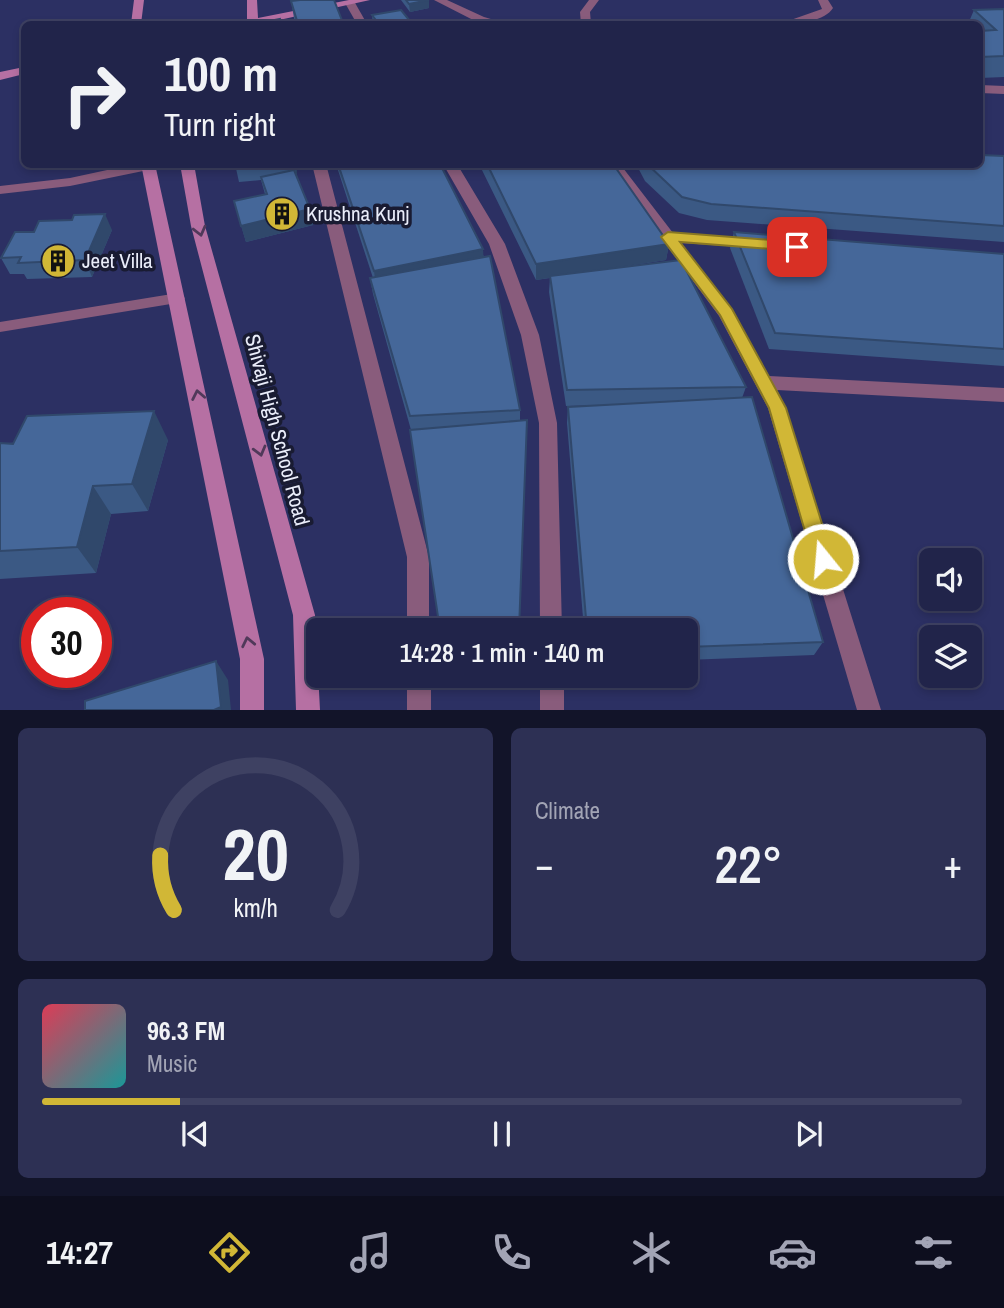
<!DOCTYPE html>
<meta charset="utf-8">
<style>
:root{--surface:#21244a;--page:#2d3054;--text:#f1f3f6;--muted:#a2a4b5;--line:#3e4162;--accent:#d1b736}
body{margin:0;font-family:"Archivo Narrow",sans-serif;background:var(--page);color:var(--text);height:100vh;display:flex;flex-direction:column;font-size:26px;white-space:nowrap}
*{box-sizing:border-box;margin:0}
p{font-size:23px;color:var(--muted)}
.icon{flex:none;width:38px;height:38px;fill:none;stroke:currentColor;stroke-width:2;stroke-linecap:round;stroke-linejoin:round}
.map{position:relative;height:710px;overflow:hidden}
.details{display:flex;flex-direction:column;gap:18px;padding:18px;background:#121429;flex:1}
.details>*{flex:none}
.banner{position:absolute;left:21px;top:21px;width:962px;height:147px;border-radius:10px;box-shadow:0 4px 10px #0003,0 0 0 2px var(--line);background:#21244a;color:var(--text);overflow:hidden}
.buttons{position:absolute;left:919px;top:548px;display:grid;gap:14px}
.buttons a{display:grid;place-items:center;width:63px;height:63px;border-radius:10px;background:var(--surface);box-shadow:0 4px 10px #0003,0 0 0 2px var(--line);font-size:35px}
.speed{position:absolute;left:21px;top:597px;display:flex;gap:14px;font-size:35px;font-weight:700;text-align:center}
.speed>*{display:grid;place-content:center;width:91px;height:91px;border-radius:50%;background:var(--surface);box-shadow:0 4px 10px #0003,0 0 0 2px var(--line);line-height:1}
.speed .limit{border:10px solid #d22;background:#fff;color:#111}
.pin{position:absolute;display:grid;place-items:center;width:60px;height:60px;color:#fff;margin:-30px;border-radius:14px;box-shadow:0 4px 10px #0006}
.me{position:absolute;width:77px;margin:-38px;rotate:343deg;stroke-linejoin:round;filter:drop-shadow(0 0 5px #0008)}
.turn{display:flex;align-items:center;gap:24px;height:147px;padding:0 28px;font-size:32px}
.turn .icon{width:91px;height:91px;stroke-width:2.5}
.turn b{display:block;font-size:49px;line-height:60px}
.big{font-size:52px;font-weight:600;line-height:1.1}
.details .widget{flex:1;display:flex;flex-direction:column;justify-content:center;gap:10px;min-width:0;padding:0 24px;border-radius:10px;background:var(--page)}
.details .dial{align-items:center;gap:0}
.dial svg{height:182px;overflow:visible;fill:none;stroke:var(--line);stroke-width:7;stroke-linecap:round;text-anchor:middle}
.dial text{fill:var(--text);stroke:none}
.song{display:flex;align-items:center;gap:21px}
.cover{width:84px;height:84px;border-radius:10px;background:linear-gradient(135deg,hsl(350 70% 55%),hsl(180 70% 35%))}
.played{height:7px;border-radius:4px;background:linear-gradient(90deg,var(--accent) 15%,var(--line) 15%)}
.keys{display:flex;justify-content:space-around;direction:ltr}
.heat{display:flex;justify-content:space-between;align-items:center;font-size:38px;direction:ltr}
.details .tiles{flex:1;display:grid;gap:18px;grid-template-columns:1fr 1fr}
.widget:last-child{grid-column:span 2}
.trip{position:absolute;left:306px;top:618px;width:392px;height:70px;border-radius:10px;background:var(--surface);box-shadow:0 4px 10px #0003,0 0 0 2px var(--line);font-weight:600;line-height:70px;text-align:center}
.dock{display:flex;height:112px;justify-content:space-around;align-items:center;background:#0d0e1e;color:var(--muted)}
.dock .icon{width:49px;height:49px}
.dock .active{color:var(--accent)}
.dock b{font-size:32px;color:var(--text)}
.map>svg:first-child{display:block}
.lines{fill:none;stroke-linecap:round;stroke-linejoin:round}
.lane{fill:#895c7c;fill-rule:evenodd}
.street{fill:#895c7c;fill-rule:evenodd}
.secondary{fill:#b670a3;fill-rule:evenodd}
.wall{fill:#3b5984}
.shaded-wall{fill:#30486b}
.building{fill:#456799;stroke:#30486b;stroke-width:2}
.oneway{stroke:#50395a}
.route{fill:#d1b736;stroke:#887723;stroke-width:2}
.labels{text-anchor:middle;stroke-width:7;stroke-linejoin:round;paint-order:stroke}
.poi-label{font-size:21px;fill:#eaedfa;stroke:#191b32;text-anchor:start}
.street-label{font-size:21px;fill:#eaedfa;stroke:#191b32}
</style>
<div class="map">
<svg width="1004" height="710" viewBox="0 0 1004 710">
<rect width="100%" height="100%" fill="#2c3063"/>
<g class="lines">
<path class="lane" d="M178 293 185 298 183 302 0 332V322Z"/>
<g class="street">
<path d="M434 0H447L484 17 508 24 477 22Z"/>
<path d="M589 0H599L590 12 591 24H581L580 12Z"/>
<path d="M818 0H828L833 8C825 21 799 24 784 24L785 22 822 9Z"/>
<path d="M346 1H354L367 24H357L345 3Z"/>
<path d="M980 85 1004 86V94L980 93Z"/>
<path d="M135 164 155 166 148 170 70 186 0 194V186L70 178Z"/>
<path d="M312 164H326L429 557V630H407V557Z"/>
<path d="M443 164H457L505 244 539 335 557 423 562 630H540L539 423 521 335 489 244Z"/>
<path d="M606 164H620L673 233 760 240 763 243 760 246 755 248 681 243 732 309 769 376 1004 388V402L777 390 786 408 881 710H857L768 408 719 316Z"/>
<rect x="407" y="676" width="24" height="34"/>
<rect x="540" y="676" width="24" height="34"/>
</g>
<g class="secondary">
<path d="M134 0H144L141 24H131Z"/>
<path d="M247 0H257L258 18 349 0H370L261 24H242L247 21Z"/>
<path d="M24 67V74L0 80V72Z"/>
<path d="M141 164H155L264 659V710H240V659Z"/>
<path d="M180 164H194L205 226 315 615 320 710H296L293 615 191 226Z"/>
</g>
</g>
<g class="wall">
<path d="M401 0H429V8L410 12Z"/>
<path d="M291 1 343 24H295Z"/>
<path d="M1004 9V77L980 78V24H968L974 10Z"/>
<path d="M372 15 410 24H373Z"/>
<path d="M1004 156V242L707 220 679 213 645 181 636 164H980Z"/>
<path d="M235 164H297V176L310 209 313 225 246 242 234 201 265 194 261 180 239 182Z"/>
<path d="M336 164H440L484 257 520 410V421L411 430 373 294 370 278H373Z"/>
<path d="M479 164H613L669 244 666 260 621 267 746 387 742 398 823 642 814 655 686 660V630H584L567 423 568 407 606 405 566 406 549 292 550 278 536 280Z"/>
<path d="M112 230 92 277 27 279 24 274H10L1 258Z"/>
<path d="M734 232 1004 254V366L769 349 730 248Z"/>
<path d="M168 440 148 511 111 514 96 573 0 579V443Z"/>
</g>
<g class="shaded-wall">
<path d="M429 0V8L410 12 409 4Z"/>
<path d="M410 21V24H394Z"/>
<path d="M294 164H297V177Z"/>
<path d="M310 209 313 225 246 242 241 226Z"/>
<path d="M105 214 112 230 92 277 85 260Z"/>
<path d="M669 244 666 260 536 280V264Z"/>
<path d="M483 249 484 265 376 287 374 271Z"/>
<path d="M154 411 168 440 148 511 132 484Z"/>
<path d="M93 486 111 514 96 573 77 547Z"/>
<path d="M216 661 228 680 231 710H214Z"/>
</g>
<g class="building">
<path d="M300 0H334L343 23 329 24H298L291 1Z"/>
<path d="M406 0H429L409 4Z"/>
<path d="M1004 9V56L980 57V31L996 30 974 10Z"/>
<path d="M401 10 410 21 394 24H379L372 15Z"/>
<path d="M280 19 281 24H254Z"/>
<path d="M980 155 1004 156V226L711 204 682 197 647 164H980Z"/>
<path d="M338 164H440L483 249 374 271Z"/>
<path d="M487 164H613L669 244 536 264Z"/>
<path d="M294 170 310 209 241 226 234 201 267 194 261 177Z"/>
<path d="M105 214 85 260 18 263 21 257 1 258 15 232H34L39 221 72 220 74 215Z"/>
<path d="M734 232 1004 254V349L775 333Z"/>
<path d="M490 256 520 410 410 416 370 278Z"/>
<path d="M681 260 746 387 567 390 550 276Z"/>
<path d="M752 397 823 642 686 647V630H587L568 407Z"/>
<path d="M154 411 132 484 93 486 77 547 0 551V443L13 444 27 416Z"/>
<path d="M527 420 519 630H440L410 430Z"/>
<path d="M216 661 221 707 214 710H85V701Z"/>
</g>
<defs><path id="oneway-chevron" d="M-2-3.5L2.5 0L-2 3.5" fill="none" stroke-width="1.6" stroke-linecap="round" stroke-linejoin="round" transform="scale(1.75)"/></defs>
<g class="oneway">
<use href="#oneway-chevron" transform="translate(200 231) rotate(76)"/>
<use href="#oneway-chevron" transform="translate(198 395) rotate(-101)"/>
<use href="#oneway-chevron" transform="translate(260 451) rotate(75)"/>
<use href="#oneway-chevron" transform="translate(248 642) rotate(-102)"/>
</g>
<path class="route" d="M668 232 797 242 804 247 797 251 680 242 732 309 786 408 833 559 830 565 823 568 816 565 813 559 769 408 720 315 661 237Z"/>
<defs>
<g id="building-disc" transform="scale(1.75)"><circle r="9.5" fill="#d1b736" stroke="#191b32"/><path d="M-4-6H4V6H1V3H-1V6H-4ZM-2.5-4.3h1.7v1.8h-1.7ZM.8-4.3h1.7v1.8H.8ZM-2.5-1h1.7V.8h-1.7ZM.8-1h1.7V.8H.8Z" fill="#111"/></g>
</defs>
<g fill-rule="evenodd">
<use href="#building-disc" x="282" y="214"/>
<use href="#building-disc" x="58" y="261"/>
</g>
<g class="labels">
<g class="poi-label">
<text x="306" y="221">Krushna Kunj</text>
<text x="82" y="268">Jeet Villa</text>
</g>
<g class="street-label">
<text transform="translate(277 430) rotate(75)" y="7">Shivaji High School Road</text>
</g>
</g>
</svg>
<div class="buttons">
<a><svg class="icon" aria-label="sound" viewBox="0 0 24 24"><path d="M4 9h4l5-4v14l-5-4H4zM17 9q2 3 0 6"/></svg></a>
<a><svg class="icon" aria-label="layers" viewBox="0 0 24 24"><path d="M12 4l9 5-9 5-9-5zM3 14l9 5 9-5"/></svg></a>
</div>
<div class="speed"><div class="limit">30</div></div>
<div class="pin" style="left:797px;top:247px;background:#d93025"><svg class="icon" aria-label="arrive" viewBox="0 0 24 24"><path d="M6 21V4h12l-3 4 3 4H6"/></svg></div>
<svg class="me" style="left:823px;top:559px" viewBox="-20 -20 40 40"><circle r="17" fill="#d1b736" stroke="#fff" stroke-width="3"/><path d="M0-11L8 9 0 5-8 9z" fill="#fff"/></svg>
<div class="trip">14:28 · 1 min · 140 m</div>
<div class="banner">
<div class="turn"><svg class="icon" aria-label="right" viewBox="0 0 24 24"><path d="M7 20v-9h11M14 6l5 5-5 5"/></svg><div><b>100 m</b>Turn right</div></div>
</div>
</div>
<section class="details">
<div class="tiles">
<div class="widget dial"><svg viewBox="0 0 100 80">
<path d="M14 69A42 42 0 1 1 86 69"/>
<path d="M14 69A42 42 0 0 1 8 45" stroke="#d1b736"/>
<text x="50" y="56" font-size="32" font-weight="700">20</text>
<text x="50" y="72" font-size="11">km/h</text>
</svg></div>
<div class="widget"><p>Climate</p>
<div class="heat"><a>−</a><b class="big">22°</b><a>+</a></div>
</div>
<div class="widget">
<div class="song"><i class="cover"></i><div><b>96.3 FM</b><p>Music</p></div></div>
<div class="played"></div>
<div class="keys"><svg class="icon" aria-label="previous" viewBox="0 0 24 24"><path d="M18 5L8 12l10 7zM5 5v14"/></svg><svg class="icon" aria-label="pause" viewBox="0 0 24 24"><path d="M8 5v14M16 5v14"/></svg><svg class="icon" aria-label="next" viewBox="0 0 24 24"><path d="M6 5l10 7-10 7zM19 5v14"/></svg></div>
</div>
</div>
</section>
<nav class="dock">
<b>14:27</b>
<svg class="icon active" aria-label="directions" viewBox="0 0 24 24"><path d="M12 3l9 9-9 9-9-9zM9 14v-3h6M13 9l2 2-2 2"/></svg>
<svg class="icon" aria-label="music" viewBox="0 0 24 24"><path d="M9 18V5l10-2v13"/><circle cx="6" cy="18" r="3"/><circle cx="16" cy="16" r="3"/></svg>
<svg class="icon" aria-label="phone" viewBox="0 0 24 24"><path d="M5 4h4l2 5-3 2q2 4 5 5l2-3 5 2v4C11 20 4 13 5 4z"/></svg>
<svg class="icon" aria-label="climate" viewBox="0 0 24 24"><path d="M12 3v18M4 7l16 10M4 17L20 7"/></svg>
<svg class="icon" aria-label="car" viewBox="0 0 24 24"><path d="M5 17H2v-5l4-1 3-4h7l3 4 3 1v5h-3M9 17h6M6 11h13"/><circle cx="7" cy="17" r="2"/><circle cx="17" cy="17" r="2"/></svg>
<svg class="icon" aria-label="filters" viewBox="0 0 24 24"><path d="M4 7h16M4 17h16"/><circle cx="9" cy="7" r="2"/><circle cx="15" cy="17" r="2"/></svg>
</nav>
